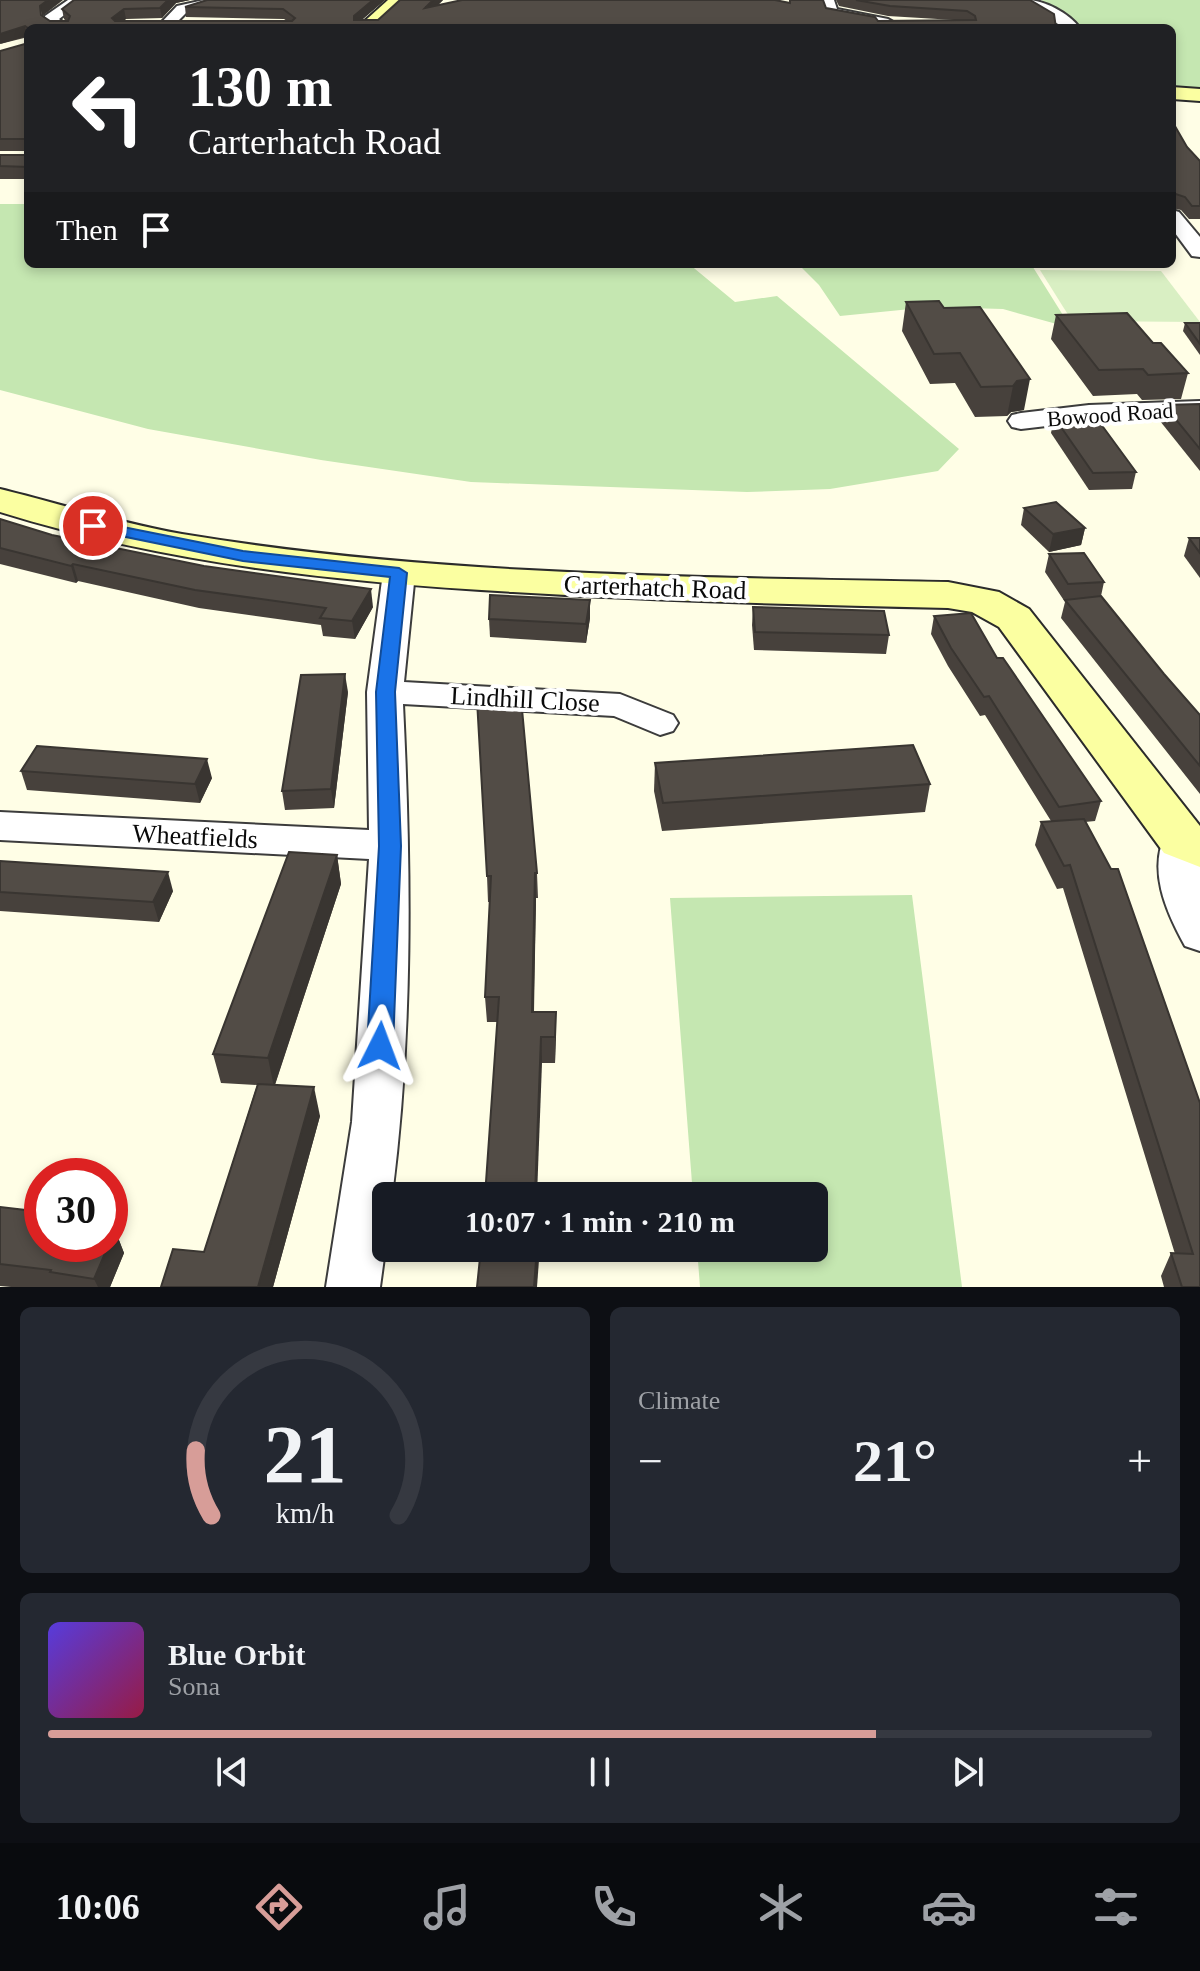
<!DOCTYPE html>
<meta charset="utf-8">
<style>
:root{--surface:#171b24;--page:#242831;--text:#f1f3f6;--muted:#9ea1a6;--line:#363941;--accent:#d79d98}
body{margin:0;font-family:"Times New Roman",serif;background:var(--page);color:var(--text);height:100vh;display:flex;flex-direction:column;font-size:30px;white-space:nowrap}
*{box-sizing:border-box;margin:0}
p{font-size:26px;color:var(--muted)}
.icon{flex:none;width:44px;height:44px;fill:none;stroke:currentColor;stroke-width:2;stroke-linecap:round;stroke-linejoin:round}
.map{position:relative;height:1287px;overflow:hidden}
.panel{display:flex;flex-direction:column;gap:20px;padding:20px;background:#0d0f14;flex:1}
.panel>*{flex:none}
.hud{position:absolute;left:24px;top:24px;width:1152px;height:244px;border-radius:12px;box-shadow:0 4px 12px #0003;background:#202124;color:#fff;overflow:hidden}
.speed{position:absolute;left:24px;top:1158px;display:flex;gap:16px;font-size:40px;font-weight:700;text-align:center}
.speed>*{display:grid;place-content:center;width:104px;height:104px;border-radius:50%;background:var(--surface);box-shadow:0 4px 12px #0003;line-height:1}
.speed .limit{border:12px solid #d22;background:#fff;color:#111}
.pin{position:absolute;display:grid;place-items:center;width:68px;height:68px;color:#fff;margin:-34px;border:4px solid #fff;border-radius:50%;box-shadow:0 2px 8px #0007}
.me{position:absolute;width:88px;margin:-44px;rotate:3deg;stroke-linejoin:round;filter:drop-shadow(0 0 6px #0008)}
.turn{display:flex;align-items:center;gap:28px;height:168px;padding:0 32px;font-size:36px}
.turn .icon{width:104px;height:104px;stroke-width:2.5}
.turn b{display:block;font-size:56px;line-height:68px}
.then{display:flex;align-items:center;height:76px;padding:0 32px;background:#0003;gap:16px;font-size:30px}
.big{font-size:60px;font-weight:800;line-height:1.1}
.panel .widget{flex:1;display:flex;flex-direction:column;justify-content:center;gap:12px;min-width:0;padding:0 28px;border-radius:12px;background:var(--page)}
.panel .dial{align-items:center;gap:0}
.dial svg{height:208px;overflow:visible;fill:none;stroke:var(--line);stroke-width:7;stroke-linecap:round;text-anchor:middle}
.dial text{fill:var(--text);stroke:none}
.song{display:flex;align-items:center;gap:24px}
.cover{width:96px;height:96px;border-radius:12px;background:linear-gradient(135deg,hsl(250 70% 55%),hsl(340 70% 35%))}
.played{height:8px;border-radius:4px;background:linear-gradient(90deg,var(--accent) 75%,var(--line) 75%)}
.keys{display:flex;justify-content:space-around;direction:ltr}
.heat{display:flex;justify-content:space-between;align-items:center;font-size:44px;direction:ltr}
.panel .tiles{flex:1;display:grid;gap:20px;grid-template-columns:1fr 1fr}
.widget:last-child{grid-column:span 2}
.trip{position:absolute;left:372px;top:1182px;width:456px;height:80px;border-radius:12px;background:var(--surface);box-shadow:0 4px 12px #0003;font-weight:800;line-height:80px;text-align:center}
.tab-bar{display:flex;height:128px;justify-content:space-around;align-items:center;background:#090b0e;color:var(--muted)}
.tab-bar .icon{width:56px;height:56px}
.tab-bar .on{color:var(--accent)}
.tab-bar b{font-size:36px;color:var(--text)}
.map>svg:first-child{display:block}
.green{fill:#c5e7b1}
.pitch{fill:#d9efc3}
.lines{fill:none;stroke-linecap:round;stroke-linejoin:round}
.street-casing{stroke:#3c3c3c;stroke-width:4}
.secondary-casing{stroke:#2b2b2b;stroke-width:4}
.street{fill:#fff;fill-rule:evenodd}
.secondary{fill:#fbffa1;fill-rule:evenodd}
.wall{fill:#47413c}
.shaded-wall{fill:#393531}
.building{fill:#524c46;stroke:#393531;stroke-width:2}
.route{fill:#1a73e8;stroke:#114b97;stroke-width:2}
.labels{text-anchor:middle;stroke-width:8;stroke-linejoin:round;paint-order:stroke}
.far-street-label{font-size:22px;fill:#090909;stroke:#fff}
.street-label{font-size:26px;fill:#090909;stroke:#fff}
</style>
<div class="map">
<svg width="1200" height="1287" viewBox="0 0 1200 1287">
<rect width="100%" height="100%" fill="#fffee6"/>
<g class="green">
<path d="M1042 0H1200V92L1172 90V28H1078C1069 13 1051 14 1042 0Z"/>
<path d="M0 204H28V264H689L735 302 777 296 959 449 938 471 830 489 747 492 471 482 321 460 148 429 0 390Z"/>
<path d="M798 264H1031L1071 328 1003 309 931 307 840 316 819 285Z"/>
<path d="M912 895 962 1287H700L697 1248H814V1196H693L670 898Z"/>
</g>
<path class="pitch" d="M1040 270 1161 271 1200 322 1072 321Z"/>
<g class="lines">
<g class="street-casing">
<g id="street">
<path d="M68 0H84L59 19 70 28H54L45 22V16Z"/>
<path d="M204 0H228L187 12 171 28H161L159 25 177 6Z"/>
<path d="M820 0H834L837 9 888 19 895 23 891 28H877L879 25 826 15Z"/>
<path d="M1026 0C1045 0 1068 13 1080 28H1065L1029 7Z"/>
<path d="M1172 210 1179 212 1200 237V257L1192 256 1172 229Z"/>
<path d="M1200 401V417L1089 421 1021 429 1012 427 1008 421 1012 415 1021 413 1089 405Z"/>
<path d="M399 563 410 566 415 573 404 682 620 694 673 715 678 723 673 731 660 735 614 716 403 704C411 868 413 1034 392 1196H386V1243L380 1287H326L352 1122 369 859 0 840V812L369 830 367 692 383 573 388 566Z"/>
<path d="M1182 826 1196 830 1200 836V951L1185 946C1166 912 1146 867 1168 830Z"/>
</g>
</g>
<g class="secondary-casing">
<g id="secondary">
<path d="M388 0H407L377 28H357Z"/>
<path d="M1172 87 1200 89V101L1172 99Z"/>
<path d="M0 489C61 504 120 523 182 534 434 576 693 577 948 582L999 592 1029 609 1200 826V867L1164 853 999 627 972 612 948 608C803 605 658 601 513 592 339 582 167 564 0 512Z"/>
</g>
</g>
<use href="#street" class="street"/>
<use href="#secondary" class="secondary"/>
</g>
<g class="wall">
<path d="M63 0 42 16 50 21H66L64 19 62 9 74 0H190L176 3 162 18 126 19 123 21H287L284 19 186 17 185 7 207 0H385L361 20H378L400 0H443L438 5 790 3 826 8 878 21 954 20 888 16 839 6 836 0H1030L1056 28H28V37L0 44Z"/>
<path d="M28 43V179H0V155H27V151H0V51Z"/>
<path d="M1172 121 1187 147 1200 161V219H1189L1181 210 1172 208Z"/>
<path d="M906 302 944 308 980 307 1024 410 1011 412 1007 416 975 417 955 383 930 384 902 331Z"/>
<path d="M1056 315 1153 343 1188 373 1181 399 1142 400 1137 394 1093 396 1051 339Z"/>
<path d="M1185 323H1200V355L1183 331Z"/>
<path d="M1200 404V471L1160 421 1164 405Z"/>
<path d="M1054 417 1136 472 1132 489 1089 490 1051 433Z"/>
<path d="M1024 508 1085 528 1081 545 1049 552 1021 525Z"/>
<path d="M0 519 52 535 373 607 355 639 323 636 321 625 199 608 78 581 76 583 0 564Z"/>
<path d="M1189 538H1200V578L1184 556Z"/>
<path d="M1049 554 1104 582 1101 596 1164 674 1200 715V794L1061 618 1065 602 1045 572Z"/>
<path d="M753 607 889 635 886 654 754 650 752 625Z"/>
<path d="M934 616 997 658 1101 801 1095 821 1085 822 1111 869 1200 1287H1164L1161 1276 1171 1253 1175 1254 1063 888 1057 889 1035 845 1041 822 1051 821 985 715 980 716 948 666 931 634Z"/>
<path d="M590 618 586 643 490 637 489 619Z"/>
<path d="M348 692 334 808 285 810 282 791Z"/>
<path d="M655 763 930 784 925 812 662 831 654 791Z"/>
<path d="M21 771 212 778 200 803 27 790Z"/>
<path d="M337 855 341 884 275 1085 320 1116 273 1287H161L204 1252 257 1085 221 1083 213 1054Z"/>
<path d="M0 861 173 891 159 922 0 911Z"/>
<path d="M537 873 538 898H536L534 1012H556L555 1063H542L497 1022H487L485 997 490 902H488L487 876Z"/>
<path d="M0 1207 42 1244 115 1230 124 1253 110 1287H11L0 1286Z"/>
</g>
<g class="shaded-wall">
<path d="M48 0H63L42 16 40 6Z"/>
<path d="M168 0H190L176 3 162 18 160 8Z"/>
<path d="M373 0H385L355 26 354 16Z"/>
<path d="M433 0H443L425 18V8Z"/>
<path d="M124 9 126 19 114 28 112 18Z"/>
<path d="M25 26 27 36 0 44V34Z"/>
<path d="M1030 379 1024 410 1011 412 1007 416 1013 386 1017 381Z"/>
<path d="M1085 528 1081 545 1049 552 1053 534Z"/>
<path d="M73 564 78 581 76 583 71 566Z"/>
<path d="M371 589 373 607 355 639 352 621Z"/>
<path d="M590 600V618L586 643V624Z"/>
<path d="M345 674 348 692 334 808 331 789Z"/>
<path d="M207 759 212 778 200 803 195 784Z"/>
<path d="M337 855 341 884 274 1087 268 1058Z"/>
<path d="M168 872 173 891 159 922 153 902Z"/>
<path d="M535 873 536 898 533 1038 532 1012Z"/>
<path d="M556 1012V1038L555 1063V1037Z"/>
<path d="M541 1037 542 1063 537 1196H535Z"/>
<path d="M314 1087 320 1116 273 1287H258Z"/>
<path d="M115 1230 124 1253 110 1287H98L94 1279Z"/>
<path d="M537 1248H538L539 1260 537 1287H534Z"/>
</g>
<g class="building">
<path d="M0 0H48L40 6 41 15 50 21H68L70 16 62 9 74 0H168L160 8 124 9 112 18 115 21H292L295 18 283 9 185 7 207 0H373L354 16V20H378L400 0H433L425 8 462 0H775L790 3V0H823L826 8 875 17 878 21 976 20 975 16 967 11 890 6 856 0H1030L1054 14 1056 28H28L25 26 0 34Z"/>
<path d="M28 43V167L0 166V155H27V139H0V51Z"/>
<path d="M1172 121 1187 147 1200 161V206H1192L1185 197 1176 194 1172 197V206Z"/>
<path d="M939 301 944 308 980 307 1030 379 1017 381 1013 386 981 387 960 353 934 354 906 302Z"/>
<path d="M1127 313 1153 343H1161L1188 373 1148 375 1143 369 1099 370 1056 315Z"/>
<path d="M1185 323H1200V344Z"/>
<path d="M1200 404V449L1164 405Z"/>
<path d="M1095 416 1136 472 1093 473 1054 417Z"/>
<path d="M1056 502 1085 528 1053 534 1024 508Z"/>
<path d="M0 519 52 535 204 566 371 589 352 621 320 618 326 608 195 590 73 564 71 566 0 548Z"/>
<path d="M1189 538H1200V553Z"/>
<path d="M1084 553 1104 582 1068 584 1049 554Z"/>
<path d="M490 595 590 600 586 624 489 619Z"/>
<path d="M1101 596 1164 674 1200 715V766L1065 600Z"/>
<path d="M753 607 884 611 889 635 755 632Z"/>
<path d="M971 613 997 658H1003L1101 801 1059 807 989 696 984 697 951 648 934 616Z"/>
<path d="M345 674 331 789 282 791 301 675Z"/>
<path d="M521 698 537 873H535L532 1012H556L555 1037H541L535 1196H485L499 997H485L491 876H487L477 700Z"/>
<path d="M913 745 930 784 663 803 655 763Z"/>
<path d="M37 746 207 759 195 784 21 771Z"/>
<path d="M1084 819 1111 869H1118L1200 1103V1287H1182L1171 1253 1193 1254 1070 865 1064 866 1041 822Z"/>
<path d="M289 852 337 855 268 1058 213 1054Z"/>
<path d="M0 861 168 872 153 902 0 892Z"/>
<path d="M258 1084 314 1087 258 1287H161L173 1249 204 1252Z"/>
<path d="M0 1207 42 1212V1244H109L94 1279 50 1272 51 1270 0 1264Z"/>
<path d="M110 1229 115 1230 110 1242Z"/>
<path d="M481 1248H537L534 1287H477Z"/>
</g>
<path class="route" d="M93 521 243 551 399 568 407 573 395 692 401 846 393 1046 389 1053 380 1056 371 1053 367 1046 379 846 376 692 390 577 243 561 87 529 85 526Z"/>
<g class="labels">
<g class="far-street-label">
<text transform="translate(1110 414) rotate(-4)" y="8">Bowood Road</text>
</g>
<g class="street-label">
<text transform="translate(655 587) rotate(2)" y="9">Carterhatch Road</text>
<text transform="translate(525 699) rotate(3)" y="9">Lindhill Close</text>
<text transform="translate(195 836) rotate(3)" y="9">Wheatfields</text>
</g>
</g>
</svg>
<div class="speed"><div class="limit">30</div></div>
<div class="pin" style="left:93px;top:526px;background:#d93025"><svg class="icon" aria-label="arrive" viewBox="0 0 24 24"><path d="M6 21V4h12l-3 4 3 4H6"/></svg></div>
<svg class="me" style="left:380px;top:1046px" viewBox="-20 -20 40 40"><path d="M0-17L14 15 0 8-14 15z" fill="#1a73e8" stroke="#fff" stroke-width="4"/></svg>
<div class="trip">10:07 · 1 min · 210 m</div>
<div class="hud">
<div class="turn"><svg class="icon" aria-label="left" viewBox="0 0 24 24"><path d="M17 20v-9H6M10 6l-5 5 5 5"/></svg><div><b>130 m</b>Carterhatch Road</div></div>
<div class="then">Then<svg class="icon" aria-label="arrive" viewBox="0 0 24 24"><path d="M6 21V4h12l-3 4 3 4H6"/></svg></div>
</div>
</div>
<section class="panel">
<div class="tiles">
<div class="widget dial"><svg viewBox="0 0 100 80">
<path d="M14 69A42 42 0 1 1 86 69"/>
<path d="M14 69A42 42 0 0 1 8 44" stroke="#d79d98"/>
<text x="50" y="56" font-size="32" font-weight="700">21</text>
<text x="50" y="72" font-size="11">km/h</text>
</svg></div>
<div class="widget"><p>Climate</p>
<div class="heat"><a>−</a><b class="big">21°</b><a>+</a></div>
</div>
<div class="widget">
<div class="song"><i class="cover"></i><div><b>Blue Orbit</b><p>Sona</p></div></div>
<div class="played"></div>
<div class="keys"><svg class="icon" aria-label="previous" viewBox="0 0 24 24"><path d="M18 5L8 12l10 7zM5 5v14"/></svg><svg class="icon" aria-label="pause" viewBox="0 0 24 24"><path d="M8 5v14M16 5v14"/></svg><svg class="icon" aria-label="next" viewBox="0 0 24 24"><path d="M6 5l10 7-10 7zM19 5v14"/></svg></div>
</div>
</div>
</section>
<nav class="tab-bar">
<b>10:06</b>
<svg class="icon on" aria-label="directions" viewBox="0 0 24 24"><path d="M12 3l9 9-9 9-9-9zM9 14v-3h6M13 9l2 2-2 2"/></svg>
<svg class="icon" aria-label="music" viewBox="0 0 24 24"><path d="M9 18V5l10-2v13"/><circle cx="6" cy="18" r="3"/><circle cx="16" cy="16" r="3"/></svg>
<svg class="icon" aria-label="phone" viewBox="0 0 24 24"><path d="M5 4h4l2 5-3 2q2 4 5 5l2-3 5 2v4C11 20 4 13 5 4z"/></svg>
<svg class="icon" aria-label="climate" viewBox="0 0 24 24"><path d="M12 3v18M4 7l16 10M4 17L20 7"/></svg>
<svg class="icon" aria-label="car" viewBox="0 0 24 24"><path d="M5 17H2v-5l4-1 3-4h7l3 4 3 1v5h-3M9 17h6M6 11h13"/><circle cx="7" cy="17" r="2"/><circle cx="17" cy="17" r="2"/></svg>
<svg class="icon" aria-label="filters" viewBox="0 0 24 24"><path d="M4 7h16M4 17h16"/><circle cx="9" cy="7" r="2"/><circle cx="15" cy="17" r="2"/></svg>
</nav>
